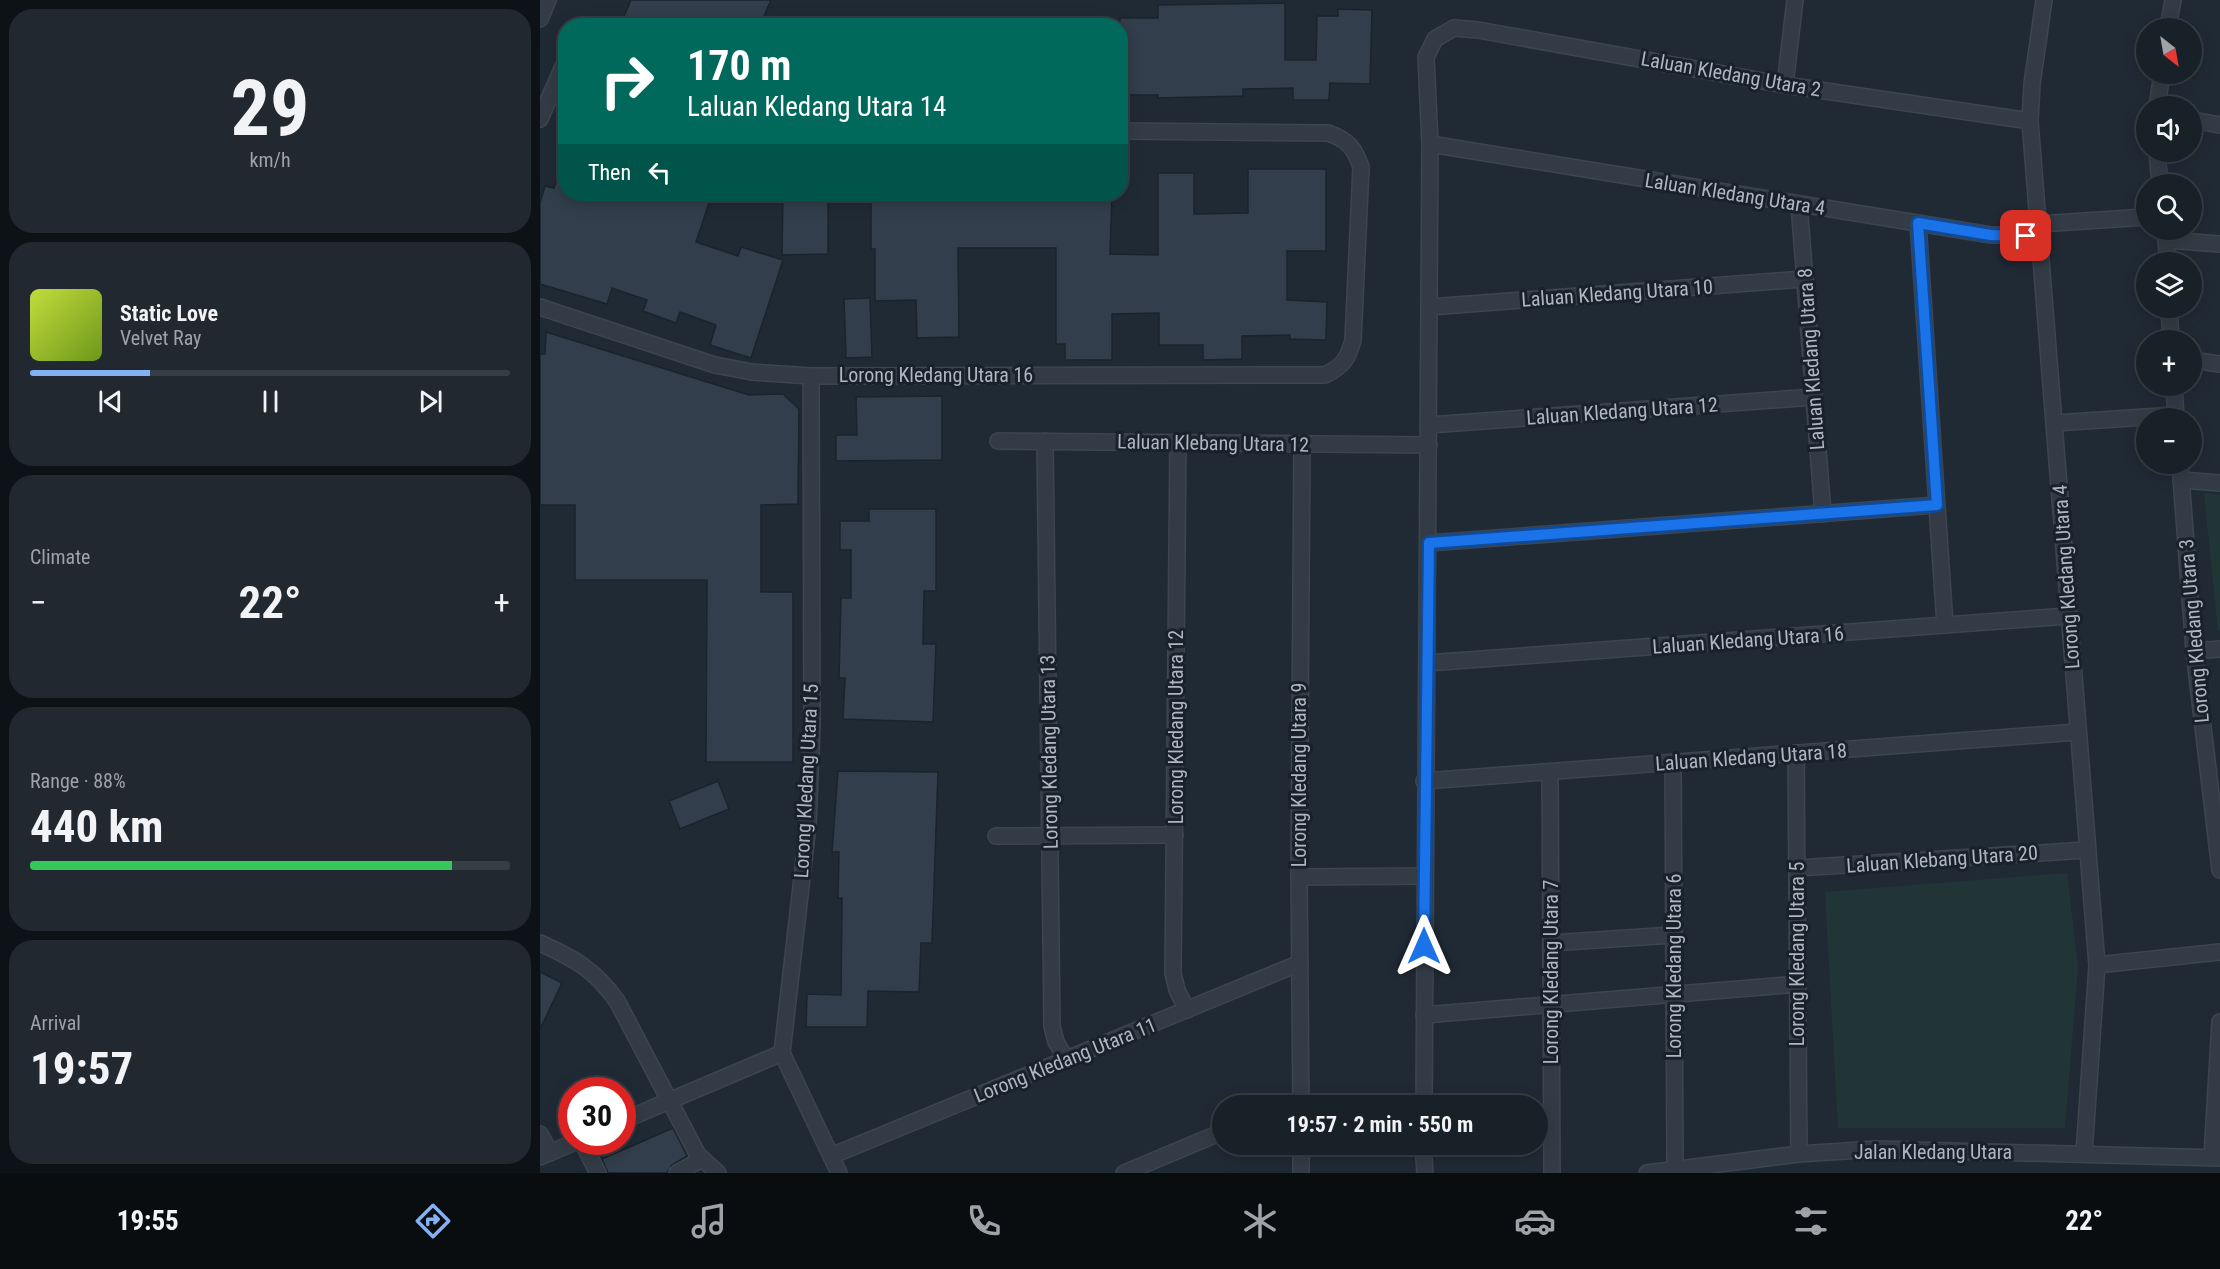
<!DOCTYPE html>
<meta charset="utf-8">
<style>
:root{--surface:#182028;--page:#212830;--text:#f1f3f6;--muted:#9fa3a8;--line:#363e45;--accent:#82b2f3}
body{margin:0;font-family:"Roboto Condensed",sans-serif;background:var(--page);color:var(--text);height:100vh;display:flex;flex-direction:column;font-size:22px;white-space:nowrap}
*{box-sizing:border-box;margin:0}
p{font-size:20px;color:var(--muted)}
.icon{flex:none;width:33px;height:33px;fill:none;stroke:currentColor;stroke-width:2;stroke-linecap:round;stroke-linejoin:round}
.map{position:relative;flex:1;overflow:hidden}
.side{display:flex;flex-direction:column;gap:9px;padding:9px;background:#0d1216;width:540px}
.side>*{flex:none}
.banner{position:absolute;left:18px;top:18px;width:570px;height:183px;border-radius:24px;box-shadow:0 3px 15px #0003,0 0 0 2px var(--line);background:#00695c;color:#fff;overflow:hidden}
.needle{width:39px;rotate:149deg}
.controls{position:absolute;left:1596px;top:18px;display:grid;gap:12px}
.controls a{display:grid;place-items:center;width:66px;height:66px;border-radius:50%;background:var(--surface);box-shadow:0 3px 15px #0003,0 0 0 2px var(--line);font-size:30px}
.speed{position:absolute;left:18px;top:1077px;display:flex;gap:12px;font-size:30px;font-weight:700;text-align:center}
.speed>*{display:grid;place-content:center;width:78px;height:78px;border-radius:50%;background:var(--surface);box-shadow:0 3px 15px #0003,0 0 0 2px var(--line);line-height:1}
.speed .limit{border:9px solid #d22;background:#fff;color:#111}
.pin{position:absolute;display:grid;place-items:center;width:51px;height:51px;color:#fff;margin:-26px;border-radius:12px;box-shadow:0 3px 9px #0006}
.me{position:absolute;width:66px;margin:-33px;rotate:0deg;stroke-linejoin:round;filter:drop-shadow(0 0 4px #0008)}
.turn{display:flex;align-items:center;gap:21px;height:126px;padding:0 30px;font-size:27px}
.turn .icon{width:78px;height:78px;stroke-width:2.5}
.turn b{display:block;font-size:42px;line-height:51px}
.then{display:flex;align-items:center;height:57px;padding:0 30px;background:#0003;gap:12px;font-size:22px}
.big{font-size:45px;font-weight:700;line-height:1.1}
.side .tile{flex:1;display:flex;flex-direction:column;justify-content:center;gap:9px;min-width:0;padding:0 21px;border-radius:24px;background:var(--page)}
.side .dial{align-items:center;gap:0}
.dial b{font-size:78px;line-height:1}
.song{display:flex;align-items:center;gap:18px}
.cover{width:72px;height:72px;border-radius:9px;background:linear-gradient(135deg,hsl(70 70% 55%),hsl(80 70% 35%))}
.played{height:6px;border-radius:3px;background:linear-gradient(90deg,var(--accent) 25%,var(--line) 25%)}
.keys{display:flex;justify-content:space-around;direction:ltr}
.heat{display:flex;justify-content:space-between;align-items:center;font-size:33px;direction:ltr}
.charge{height:9px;border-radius:4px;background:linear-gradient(90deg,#34c759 88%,var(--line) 0)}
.trip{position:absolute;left:672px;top:1095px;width:336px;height:60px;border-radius:30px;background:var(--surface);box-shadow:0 3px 15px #0003,0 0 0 2px var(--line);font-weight:700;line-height:60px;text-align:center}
.tabs{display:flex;height:96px;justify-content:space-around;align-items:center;background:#0a0d10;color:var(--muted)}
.tabs .icon{width:42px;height:42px}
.tabs .current{color:var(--accent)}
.tabs b{font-size:27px;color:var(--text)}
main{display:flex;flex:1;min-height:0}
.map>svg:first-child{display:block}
.green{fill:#223536}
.building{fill:#323e4c;stroke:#1b232c;stroke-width:1.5}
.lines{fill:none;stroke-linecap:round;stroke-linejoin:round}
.street-casing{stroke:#3d454f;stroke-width:18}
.street{stroke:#333c46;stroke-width:15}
.route-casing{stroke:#114b97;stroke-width:15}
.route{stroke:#1a73e8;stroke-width:10}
.labels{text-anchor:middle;stroke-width:6;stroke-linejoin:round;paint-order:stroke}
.street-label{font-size:20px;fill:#adb6c3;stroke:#19212a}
</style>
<main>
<section class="side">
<div class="tile dial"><b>29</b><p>km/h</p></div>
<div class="tile">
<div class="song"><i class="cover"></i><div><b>Static Love</b><p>Velvet Ray</p></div></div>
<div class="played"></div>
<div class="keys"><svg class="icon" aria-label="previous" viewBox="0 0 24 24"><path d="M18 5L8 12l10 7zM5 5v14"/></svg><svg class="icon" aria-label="pause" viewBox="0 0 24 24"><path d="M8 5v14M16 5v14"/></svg><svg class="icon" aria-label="next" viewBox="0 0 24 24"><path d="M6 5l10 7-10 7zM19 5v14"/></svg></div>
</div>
<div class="tile"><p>Climate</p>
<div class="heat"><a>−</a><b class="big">22°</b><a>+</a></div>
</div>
<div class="tile"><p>Range · 88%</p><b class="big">440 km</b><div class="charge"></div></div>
<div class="tile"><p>Arrival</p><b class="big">19:57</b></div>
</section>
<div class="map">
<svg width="1680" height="1173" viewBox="0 0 1680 1173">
<rect width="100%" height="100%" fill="#202a35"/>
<g class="green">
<path d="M1664 493 1680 495V630H1678Z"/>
<path d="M1527 873 1538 967 1525 1128H1298L1285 892Z"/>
</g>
<g class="building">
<path d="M91 0H231L220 26H93L82 21Z"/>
<path d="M745 3V60H776L777 16H798V9L832 10 830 84 790 83 789 100H753V88L703 89V96L618 98V95H580V18H618V5Z"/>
<path d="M23 160H26V194H172L156 242 198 256 201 247 243 260 211 358 170 345 176 325 140 312 136 323 103 311 107 300 72 288 67 304 0 284V203L5 186 14 188Z"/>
<path d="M708 169H786V251H747V300L787 302 786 340 750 339V335L702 336V359L663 360V345H619V313L572 314V360H525V344H516V248H418L419 337 377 338 376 300 335 301V249H331V194H572L570 254 618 255V173H654V214L708 213Z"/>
<path d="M243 194H288V254L242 255Z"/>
<path d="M330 298 332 357 306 358 304 299Z"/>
<path d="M6 332 209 395 243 394 259 409 258 504 221 505V592H253V762H166L167 580H35V505H0V354H5Z"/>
<path d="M402 396V460L296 461V435H317L316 397Z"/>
<path d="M329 509H396V591H384L383 644H396L393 722 303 719 305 678H299L301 598H311V550H300V521H329Z"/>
<path d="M298 771 398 772 392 943H381L379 992 328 991 327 1027H266L267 994 301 995 302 898H298L299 852H292Z"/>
<path d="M178 781 189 809 140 829 129 801Z"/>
<path d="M0 972 22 983 0 1029Z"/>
<path d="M133 1128 147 1156 132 1165 127 1173H68L62 1159Z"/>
</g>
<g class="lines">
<g class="street-casing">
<g id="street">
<path d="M1504 0 1492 84 1490 121 1557 965 1544 1154"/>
<path d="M0 19 8 0"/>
<path d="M1628 28 1633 0"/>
<path d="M1245 85 1255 0"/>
<path d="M1617 106 1622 74"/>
<path d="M0 119 26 60"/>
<path d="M1652 120 1680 125"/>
<path d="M890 144 1451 235H1500"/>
<path d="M1617 152 1620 184"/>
<path d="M1259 204 1283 514"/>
<path d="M1378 223 1405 625"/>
<path d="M1499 224 1606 217"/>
<path d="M1625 230 1628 262"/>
<path d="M1627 240 1680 244"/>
<path d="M0 307 175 365 212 372 271 376 785 375C803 366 808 359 813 340L821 167C814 147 808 140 788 133L580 131"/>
<path d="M890 307 1264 279"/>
<path d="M1629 308 1631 340"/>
<path d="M1652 360 1680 364"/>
<path d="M271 376 272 726 268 825 242 1053 299 1173"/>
<path d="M1634 386 1636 418"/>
<path d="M1515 423 1636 415"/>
<path d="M889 425 1274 397"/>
<path d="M458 441 889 445"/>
<path d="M505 441 512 1026 516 1042 526 1059"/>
<path d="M638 442 633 973 637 990 647 1010"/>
<path d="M1640 464 1654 651 1680 870"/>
<path d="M1641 480 1680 483"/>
<path d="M889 543 1397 505"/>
<path d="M1654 651 1680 649"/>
<path d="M887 663 1528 616"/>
<path d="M1256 753 1259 1154"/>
<path d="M1133 762 1135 1169"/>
<path d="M1010 772 1012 1173"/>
<path d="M884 781 1538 732"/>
<path d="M456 836 635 835"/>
<path d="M1257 868 1547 850"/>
<path d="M759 877 884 876"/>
<path d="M0 943C35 959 54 969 77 1001L158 1155 178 1173"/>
<path d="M1011 943 1133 935"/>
<path d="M1557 965 1680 952"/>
<path d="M884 1015 1258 984"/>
<path d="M745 1106 761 1099"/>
<path d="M761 1106 759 877 762 444"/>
<path d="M884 1106 890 144 886 57 895 39 914 28 938 30 1245 85 1490 121"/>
<path d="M82 1121 242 1053"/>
<path d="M0 1134 10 1153"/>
<path d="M42 1142 58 1173"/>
<path d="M761 1144V1173"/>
<path d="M883 1144 885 1173"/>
<path d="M291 1156 760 963"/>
<path d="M0 1157 35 1142"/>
<path d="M1672 1157 1680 1022"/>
<path d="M137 1173 155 1163 158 1155"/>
<path d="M584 1173 682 1132"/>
<path d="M1107 1173 1259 1154 1336 1149 1680 1158"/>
</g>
</g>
<use href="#street" class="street"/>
</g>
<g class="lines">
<g class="route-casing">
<path id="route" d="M884 946 889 543 1397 505 1378 223 1451 235 1486 236"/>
</g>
<use href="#route" class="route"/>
</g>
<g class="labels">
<g class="street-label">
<text transform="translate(1191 74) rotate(10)" y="7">Laluan Kledang Utara 2</text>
<text transform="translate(1195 194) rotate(9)" y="7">Laluan Kledang Utara 4</text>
<text transform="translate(1077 293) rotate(-4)" y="7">Laluan Kledang Utara 10</text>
<text transform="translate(1271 359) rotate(-94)" y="7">Laluan Kledang Utara 8</text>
<text x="396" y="382">Lorong Kledang Utara 16</text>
<text transform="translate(1082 411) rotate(-4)" y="7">Laluan Kledang Utara 12</text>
<text transform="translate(673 443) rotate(1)" y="7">Laluan Klebang Utara 12</text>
<text transform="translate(1526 577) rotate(-94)" y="7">Lorong Kledang Utara 4</text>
<text transform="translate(1654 631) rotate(-95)" y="7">Lorong Kledang Utara 3</text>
<text transform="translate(1208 640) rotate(-4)" y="7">Laluan Kledang Utara 16</text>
<text transform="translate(636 727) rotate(-90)" y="7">Lorong Kledang Utara 12</text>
<text transform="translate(509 752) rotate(-91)" y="7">Lorong Kledang Utara 13</text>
<text transform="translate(1211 757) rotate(-4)" y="7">Laluan Kledang Utara 18</text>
<text transform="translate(759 775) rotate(-90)" y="7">Lorong Kledang Utara 9</text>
<text transform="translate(266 781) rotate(-87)" y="7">Lorong Kledang Utara 15</text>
<text transform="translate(1402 859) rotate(-4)" y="7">Laluan Klebang Utara 20</text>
<text transform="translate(1257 954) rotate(-90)" y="7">Lorong Kledang Utara 5</text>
<text transform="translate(1134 966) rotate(-90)" y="7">Lorong Kledang Utara 6</text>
<text transform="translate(1011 972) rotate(-90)" y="7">Lorong Kledang Utara 7</text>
<text transform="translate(525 1060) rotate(-22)" y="7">Lorong Kledang Utara 11</text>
<text x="1393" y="1159">Jalan Kledang Utara</text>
</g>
</g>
</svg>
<div class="controls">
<a><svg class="needle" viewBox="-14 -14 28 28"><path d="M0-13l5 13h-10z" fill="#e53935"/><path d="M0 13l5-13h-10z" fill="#9fa3a8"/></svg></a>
<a><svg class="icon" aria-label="sound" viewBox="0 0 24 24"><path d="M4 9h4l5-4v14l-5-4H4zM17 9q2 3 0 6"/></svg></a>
<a><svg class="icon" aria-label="search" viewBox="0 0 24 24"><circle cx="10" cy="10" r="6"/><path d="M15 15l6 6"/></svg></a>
<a><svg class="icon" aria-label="layers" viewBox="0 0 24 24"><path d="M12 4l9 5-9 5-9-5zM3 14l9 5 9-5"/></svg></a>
<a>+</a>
<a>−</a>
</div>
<div class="speed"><div class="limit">30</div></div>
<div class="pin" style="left:1486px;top:236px;background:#d93025"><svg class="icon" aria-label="arrive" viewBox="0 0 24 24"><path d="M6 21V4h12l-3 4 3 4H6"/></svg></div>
<svg class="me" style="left:884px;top:946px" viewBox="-20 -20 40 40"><path d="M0-17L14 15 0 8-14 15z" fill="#1a73e8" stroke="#fff" stroke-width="4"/></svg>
<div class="trip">19:57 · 2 min · 550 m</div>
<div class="banner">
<div class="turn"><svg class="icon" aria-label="right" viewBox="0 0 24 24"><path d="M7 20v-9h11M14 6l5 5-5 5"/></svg><div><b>170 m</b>Laluan Kledang Utara 14</div></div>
<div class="then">Then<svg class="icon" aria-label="left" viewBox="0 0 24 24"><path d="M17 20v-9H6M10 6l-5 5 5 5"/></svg></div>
</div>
</div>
</main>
<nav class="tabs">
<b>19:55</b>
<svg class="icon current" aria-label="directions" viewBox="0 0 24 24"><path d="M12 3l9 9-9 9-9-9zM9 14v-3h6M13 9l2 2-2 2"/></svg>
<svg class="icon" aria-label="music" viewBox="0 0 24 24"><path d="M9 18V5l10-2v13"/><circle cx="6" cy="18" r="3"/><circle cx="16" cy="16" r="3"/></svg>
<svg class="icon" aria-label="phone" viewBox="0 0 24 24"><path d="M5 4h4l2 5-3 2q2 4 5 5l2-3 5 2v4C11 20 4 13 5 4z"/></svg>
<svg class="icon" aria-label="climate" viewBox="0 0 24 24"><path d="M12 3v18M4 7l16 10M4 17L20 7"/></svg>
<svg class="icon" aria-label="car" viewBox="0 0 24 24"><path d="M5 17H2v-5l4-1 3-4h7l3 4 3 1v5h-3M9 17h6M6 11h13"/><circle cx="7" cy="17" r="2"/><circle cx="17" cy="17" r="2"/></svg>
<svg class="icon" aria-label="filters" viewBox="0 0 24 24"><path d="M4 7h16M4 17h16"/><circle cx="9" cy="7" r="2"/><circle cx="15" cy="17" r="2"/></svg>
<b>22°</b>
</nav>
